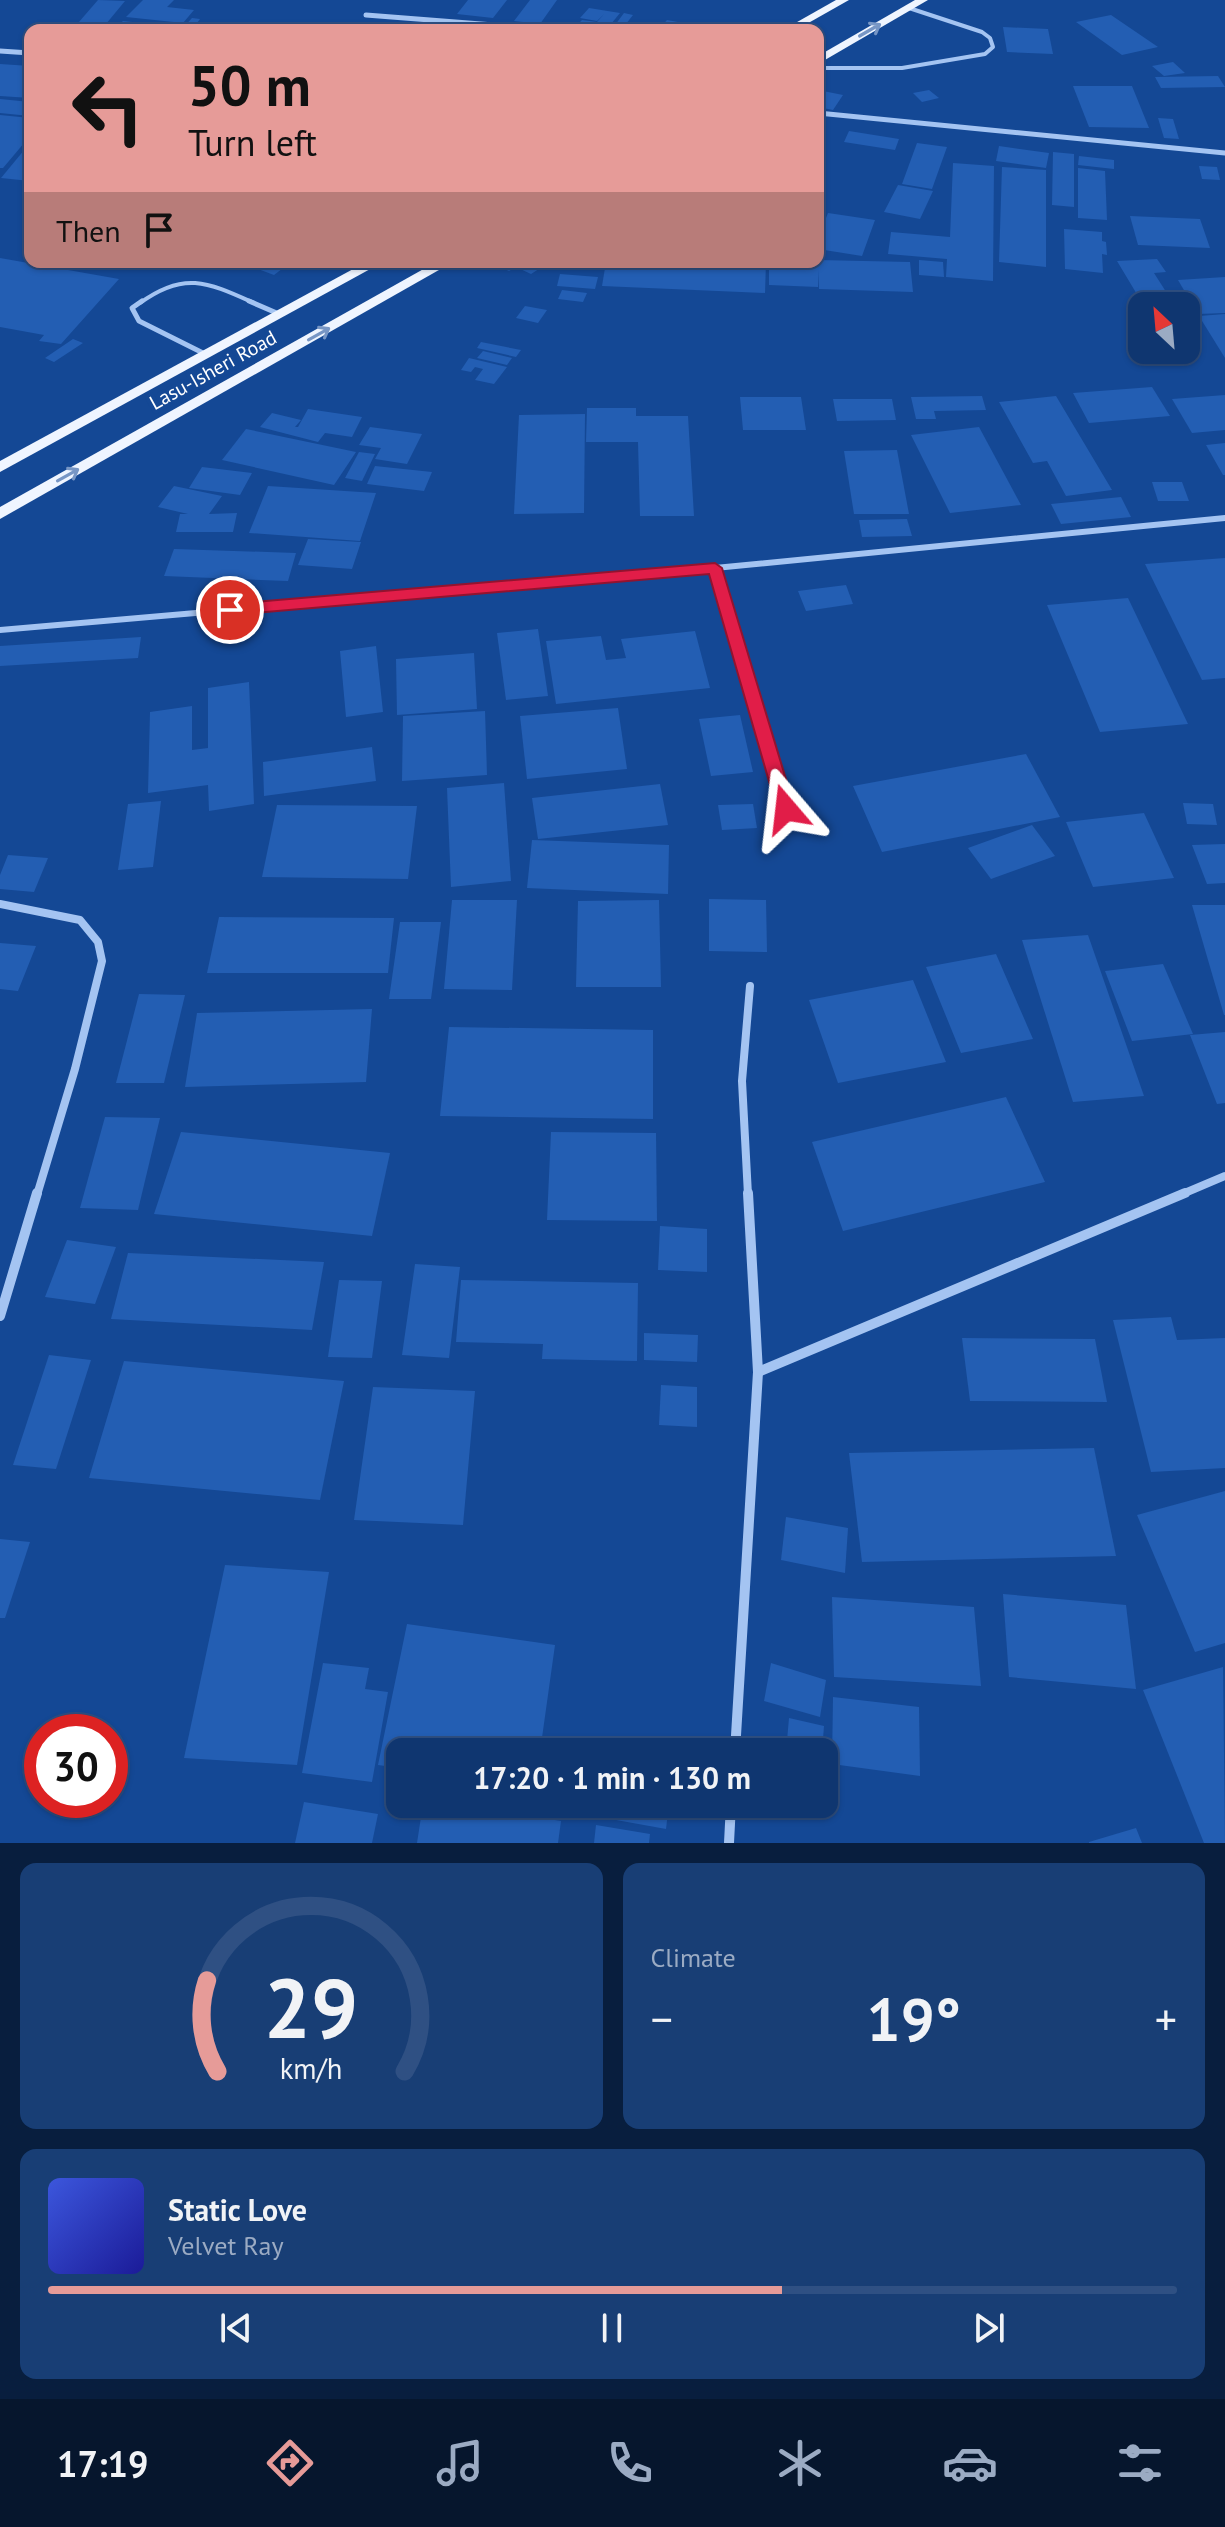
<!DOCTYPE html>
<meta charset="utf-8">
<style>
:root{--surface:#0f3670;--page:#183e75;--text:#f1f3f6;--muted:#9babc3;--line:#2f5083;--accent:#e69b98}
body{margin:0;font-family:"PT Sans",sans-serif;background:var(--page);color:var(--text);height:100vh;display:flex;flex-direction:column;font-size:30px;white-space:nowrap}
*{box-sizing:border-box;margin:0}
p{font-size:26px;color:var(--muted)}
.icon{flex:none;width:44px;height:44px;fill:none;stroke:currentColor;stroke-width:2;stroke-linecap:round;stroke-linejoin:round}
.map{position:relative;height:1843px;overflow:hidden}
.panel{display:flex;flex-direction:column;gap:20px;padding:20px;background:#081e3e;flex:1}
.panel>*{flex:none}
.hud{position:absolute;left:24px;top:24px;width:800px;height:244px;border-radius:16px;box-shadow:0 2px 6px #0004,0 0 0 2px var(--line);background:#e69b98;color:#111;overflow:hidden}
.needle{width:52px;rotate:334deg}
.buttons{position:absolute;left:1128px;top:292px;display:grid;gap:16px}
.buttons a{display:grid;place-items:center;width:72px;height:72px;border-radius:16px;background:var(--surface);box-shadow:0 2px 6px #0004,0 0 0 2px var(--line);font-size:40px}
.speed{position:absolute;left:24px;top:1714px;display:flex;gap:16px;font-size:40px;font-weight:700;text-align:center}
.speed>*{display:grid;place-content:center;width:104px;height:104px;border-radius:50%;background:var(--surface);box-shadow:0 2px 6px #0004,0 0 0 2px var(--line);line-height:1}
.speed .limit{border:12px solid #d22;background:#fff;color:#111}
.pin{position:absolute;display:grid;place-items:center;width:68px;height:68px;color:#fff;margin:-34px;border:4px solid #fff;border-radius:50%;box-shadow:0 2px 8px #0007}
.me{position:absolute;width:88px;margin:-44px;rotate:343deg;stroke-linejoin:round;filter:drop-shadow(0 0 6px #0008)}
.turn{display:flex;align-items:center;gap:28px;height:168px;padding:0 32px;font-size:36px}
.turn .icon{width:104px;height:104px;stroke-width:2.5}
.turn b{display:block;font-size:56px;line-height:68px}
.then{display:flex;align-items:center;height:76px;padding:0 32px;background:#0003;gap:16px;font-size:30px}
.big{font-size:60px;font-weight:700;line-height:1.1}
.panel .widget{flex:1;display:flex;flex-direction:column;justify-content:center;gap:12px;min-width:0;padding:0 28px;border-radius:16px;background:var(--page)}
.panel .dial{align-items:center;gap:0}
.dial svg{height:208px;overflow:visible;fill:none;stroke:var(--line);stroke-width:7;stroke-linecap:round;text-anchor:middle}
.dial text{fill:var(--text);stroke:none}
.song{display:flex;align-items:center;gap:24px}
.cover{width:96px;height:96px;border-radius:12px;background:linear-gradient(135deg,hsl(230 70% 55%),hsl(240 70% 35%))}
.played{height:8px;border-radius:4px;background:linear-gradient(90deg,var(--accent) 65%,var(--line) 65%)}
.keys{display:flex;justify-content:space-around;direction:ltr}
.heat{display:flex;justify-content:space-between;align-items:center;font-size:44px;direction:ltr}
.panel .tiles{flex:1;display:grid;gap:20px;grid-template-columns:1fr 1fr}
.widget:last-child{grid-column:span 2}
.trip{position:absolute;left:386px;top:1738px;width:452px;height:80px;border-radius:16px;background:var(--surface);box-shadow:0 2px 6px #0004,0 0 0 2px var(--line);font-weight:700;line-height:80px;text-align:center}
.dock{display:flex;height:128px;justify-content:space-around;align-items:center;background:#06162d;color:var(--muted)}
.dock .icon{width:56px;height:56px}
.dock .selected{color:var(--accent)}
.dock b{font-size:36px;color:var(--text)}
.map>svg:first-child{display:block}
.building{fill:#235eb3}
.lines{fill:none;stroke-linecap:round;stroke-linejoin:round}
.service-far1{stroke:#a4c4f2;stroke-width:4}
.service{stroke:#a4c4f2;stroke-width:5}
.minor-far3{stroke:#a4c4f2;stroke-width:5}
.minor-far2{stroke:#a4c4f2;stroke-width:6}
.minor-far1{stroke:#a4c4f2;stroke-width:8}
.minor{stroke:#a4c4f2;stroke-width:10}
.primary{fill:#eff5ff;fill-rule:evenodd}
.oneway{stroke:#7796c5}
.route{fill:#e11d48;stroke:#92132f;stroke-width:2}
.labels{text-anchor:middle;stroke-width:8;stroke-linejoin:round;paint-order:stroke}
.far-street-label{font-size:20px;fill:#fff;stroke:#144895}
</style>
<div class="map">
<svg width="1225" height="1843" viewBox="0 0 1225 1843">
<rect width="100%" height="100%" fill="#144895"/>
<g class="building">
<path d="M98 0 125 1 101 30H72Z"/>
<path d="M143 0H174L167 7 194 10 183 23 126 17Z"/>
<path d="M468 0H507L493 18 457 14Z"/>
<path d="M530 0H557L540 24 514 21Z"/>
<path d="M589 8 620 13 611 24 615 25 624 13 633 15 622 29 616 30 577 25 582 20 597 22 604 14 597 21 580 18Z"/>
<path d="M1111 15 1158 47 1122 55 1076 22Z"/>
<path d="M192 18 200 19 197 23 207 24 202 30H181Z"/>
<path d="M667 20 689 24 684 30 659 29Z"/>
<path d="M123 21 179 27 175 30H113Z"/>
<path d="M1003 27 1048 29 1053 54 1007 52Z"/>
<path d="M1173 62 1185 73 1164 76 1152 66Z"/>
<path d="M0 64 30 66V98L0 96Z"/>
<path d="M1218 76 1225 87 1161 88 1155 77Z"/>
<path d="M1073 86H1132L1149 128 1089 127Z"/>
<path d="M818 90 843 95 833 110 818 107Z"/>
<path d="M929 90 939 98 922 102 913 93Z"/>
<path d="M0 99 30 102V116L0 113Z"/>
<path d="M0 115 30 118V136L3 168H0Z"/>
<path d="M1158 118 1173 119 1179 139 1164 138Z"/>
<path d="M849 131 899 139 895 150 844 142Z"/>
<path d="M30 143V181L1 178Z"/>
<path d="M917 143 947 147 932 189 902 184Z"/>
<path d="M999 146 1049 153 1046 168 996 161Z"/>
<path d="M1053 152 1074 154V207L1052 205Z"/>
<path d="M1079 156 1114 160V169L1078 165Z"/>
<path d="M953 163 994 166 993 281 946 277 947 259 888 254 891 232 950 237Z"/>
<path d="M1199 166 1217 167 1220 180 1202 179Z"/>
<path d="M1002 167 1046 170V267L999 262Z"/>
<path d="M1078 168 1105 171 1107 220 1078 218Z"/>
<path d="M898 185 933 191 920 219 884 212Z"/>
<path d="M828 213 875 220 862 256 818 249 825 233H820Z"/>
<path d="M1130 216 1200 219 1210 248 1138 245Z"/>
<path d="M1064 229 1102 232V241L1106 242 1107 255 1102 254 1103 273 1065 269Z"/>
<path d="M0 258 119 279 61 344 39 341 44 335 0 327Z"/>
<path d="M1157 259 1166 272 1154 273 1170 298 1182 297 1194 315 1186 316V306H1144L1117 261Z"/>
<path d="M818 260 910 262 913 292 819 289 818 270V287L769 285V262H818Z"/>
<path d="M919 260 943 262 944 277 919 275Z"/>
<path d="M239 262H291L274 275Z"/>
<path d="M490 262H532L542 267 531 274 516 267 509 271Z"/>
<path d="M606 262H766L765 293 602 286Z"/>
<path d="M560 274 598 277 595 289 557 286Z"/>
<path d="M1225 277V313L1198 314 1178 280Z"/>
<path d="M562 290 587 293 583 302 558 299Z"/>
<path d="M525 306 547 310 538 323 516 318Z"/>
<path d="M1225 314V358L1199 316Z"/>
<path d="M73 339 83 343 54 362 45 358Z"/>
<path d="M481 342 521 350 516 357 477 348Z"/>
<path d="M483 351 512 358 507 365 477 358Z"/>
<path d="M469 358 507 367 494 384 475 380 483 369 475 367 471 372 461 370Z"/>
<path d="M1152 387 1170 416 1089 423 1073 393Z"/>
<path d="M1225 395V430L1192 433 1172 399Z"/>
<path d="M982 396 986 410 934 411 936 419H916L911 397Z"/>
<path d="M1056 396 1112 490 1066 496 1047 461 1033 463 999 402Z"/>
<path d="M740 397H801L806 430H743Z"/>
<path d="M833 399H892L896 420 837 421Z"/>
<path d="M587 408H636V416H688L694 516H640L638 442H586Z"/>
<path d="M308 409 362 417 352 437 325 433 318 442 260 427 272 413 301 420 295 427H298Z"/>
<path d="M585 414 584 513 514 514 519 415Z"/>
<path d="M370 427 422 434 407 464 375 459 381 448 359 445Z"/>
<path d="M979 427 1021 505 950 513 911 435Z"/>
<path d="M246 429 356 452 334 485 222 460Z"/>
<path d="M1225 443V475H1223L1206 445Z"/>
<path d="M897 450 909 514H854L844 451Z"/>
<path d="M359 452 375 454 362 481 345 478Z"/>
<path d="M375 466 432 472 424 491 367 484Z"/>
<path d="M202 467 252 473 240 495 189 488Z"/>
<path d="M1152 482H1182L1189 501H1158Z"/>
<path d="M174 486 222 496 209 514 237 513 233 532H176L180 514H188L158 507Z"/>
<path d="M268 486 376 493 360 541 249 533Z"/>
<path d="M1121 497 1131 517 1061 524 1051 504Z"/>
<path d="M907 519 912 536 862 537 859 520Z"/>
<path d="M308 539 361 542 352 569 298 565Z"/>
<path d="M174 549 296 553 288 581 164 576Z"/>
<path d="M1225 558V678L1202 680 1145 564Z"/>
<path d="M846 585 853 604 806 611 798 591Z"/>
<path d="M1128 598 1188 724 1100 732 1047 605Z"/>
<path d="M538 629 548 696 506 700 497 633Z"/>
<path d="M695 631 710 688 556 704 546 641 601 636 606 660 626 658 621 639Z"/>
<path d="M141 637 138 658 0 666V646Z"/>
<path d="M376 646 383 712 346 717 340 651Z"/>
<path d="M474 653 477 709 397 715 396 659Z"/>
<path d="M249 682 254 804 209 811 208 785 148 793 150 712 192 706V750L208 748V688Z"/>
<path d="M618 708 627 769 527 779 520 716Z"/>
<path d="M485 711 487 775 402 781 403 716Z"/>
<path d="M740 715 753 772 711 776 699 719Z"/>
<path d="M372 747 376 781 264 796 263 762Z"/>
<path d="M1026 754 1060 817 882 852 853 786Z"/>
<path d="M504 783 511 881 451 887 447 788Z"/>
<path d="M660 784 668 825 538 839 532 798Z"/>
<path d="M161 801 153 867 118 870 128 804Z"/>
<path d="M1183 803 1213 804 1217 825 1187 824Z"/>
<path d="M753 804 757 828 722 830 718 805Z"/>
<path d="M277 805 417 806 408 879 262 877Z"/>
<path d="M1144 813 1174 878 1093 887 1066 822Z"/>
<path d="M1032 825 1055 856 991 879 968 848Z"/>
<path d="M532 840 669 845 668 894 527 888Z"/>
<path d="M1225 844V883L1207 884 1192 845Z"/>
<path d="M8 855 48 858 34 892 0 889V875Z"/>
<path d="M709 899 766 900 767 952 709 951Z"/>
<path d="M452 900H517L512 990 444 989Z"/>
<path d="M659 900 661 987H576L578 901Z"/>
<path d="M1192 905H1225V1015H1224Z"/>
<path d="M219 917 394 918 388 973H207Z"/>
<path d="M400 922H441L431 999H389Z"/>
<path d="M1088 935 1144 1096 1073 1102 1022 940Z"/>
<path d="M0 943 36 946 18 991 0 989Z"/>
<path d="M996 954 1033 1039 961 1053 926 967Z"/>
<path d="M1163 964 1193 1034 1132 1041 1105 971Z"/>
<path d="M913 980 946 1062 838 1083 809 1000Z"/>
<path d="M139 994 185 995 164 1083H116Z"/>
<path d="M372 1009 366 1082 185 1087 197 1013Z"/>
<path d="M449 1027 653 1030V1119L440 1116Z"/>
<path d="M1225 1032V1103L1217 1104 1190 1035Z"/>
<path d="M1006 1097 1045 1182 843 1231 812 1142Z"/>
<path d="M105 1117 160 1118 138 1210 80 1208Z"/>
<path d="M181 1132 390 1153 372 1236 154 1214Z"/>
<path d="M551 1132 656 1133 657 1221 547 1220Z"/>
<path d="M660 1226 707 1229V1272L658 1270Z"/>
<path d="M67 1240 116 1247 95 1304 45 1297Z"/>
<path d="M128 1253 324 1262 312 1330 111 1319Z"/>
<path d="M415 1264 460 1267 449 1358 402 1355Z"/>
<path d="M339 1280 382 1281 372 1358 328 1357Z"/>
<path d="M461 1280 638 1283 637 1361 542 1359 543 1344 456 1342Z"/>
<path d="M1171 1317 1177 1340 1225 1338V1468L1151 1472 1113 1320Z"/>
<path d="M644 1333 698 1335 697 1362 644 1360Z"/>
<path d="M962 1338 1095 1339 1107 1402 970 1401Z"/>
<path d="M49 1355 91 1360 56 1469 13 1465Z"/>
<path d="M124 1361 344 1381 320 1500 89 1478Z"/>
<path d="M661 1385 697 1387V1427L659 1425Z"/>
<path d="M373 1387 475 1391 463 1525 354 1520Z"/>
<path d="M1094 1448 1116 1556 862 1562 849 1453Z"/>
<path d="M1225 1491V1643L1195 1652 1137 1515Z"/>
<path d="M786 1517 848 1528 845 1573 781 1560Z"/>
<path d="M0 1539 30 1542 5 1618H0Z"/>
<path d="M225 1565 329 1572 297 1765 184 1758Z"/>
<path d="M1003 1594 1126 1605 1136 1689 1009 1677Z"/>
<path d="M832 1597 974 1607 981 1686 834 1677Z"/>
<path d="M407 1624 555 1645 540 1752H400V1768L378 1765Z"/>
<path d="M323 1663 369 1668 365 1689 388 1692 372 1782 302 1773Z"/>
<path d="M771 1663 826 1680 820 1717 764 1701Z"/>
<path d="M1223 1667 1225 1843H1204L1143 1690Z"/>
<path d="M833 1697 919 1707 920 1776 832 1764Z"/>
<path d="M789 1718 824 1726 822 1752H786Z"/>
<path d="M304 1802 378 1814 372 1843H295Z"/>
<path d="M423 1804H454L561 1821 558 1843H417Z"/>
<path d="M595 1804H669L666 1829 594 1816Z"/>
<path d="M596 1825 650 1834 649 1843H594Z"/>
<path d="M1136 1828 1142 1843H1089V1842Z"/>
</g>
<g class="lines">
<g class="service-far1">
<path d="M818 68H902L985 54 993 47 990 38 982 32 909 8"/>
<path d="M140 303C184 271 207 282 254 303"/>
</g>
<g class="service">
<path d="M142 301 132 308 139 321 205 354"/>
<path d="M249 301 279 314"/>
</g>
<g class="minor-far3">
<path d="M366 15 558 30"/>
<path d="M0 51 30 53"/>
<path d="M818 113 1225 153"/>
</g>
<g class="minor-far2">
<path d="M715 568 752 692"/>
<path d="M0 630 715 568 1225 518"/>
</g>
<g class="minor-far1">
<path d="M751 690 786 809"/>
<path d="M0 904 80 920 98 942 102 961 75 1069 37 1195"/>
<path d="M748 1195 742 1081 750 986"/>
<path d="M1180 1195 1225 1176"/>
</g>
<g class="minor">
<path d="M0 1316 37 1193"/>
<path d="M758 1372 1185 1193"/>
<path d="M735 1752 758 1372 748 1193"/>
<path d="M729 1843 731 1804"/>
</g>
<g class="primary">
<path d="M836 0H849L796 30H783Z"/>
<path d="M915 0H928L818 64V56Z"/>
<path d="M366 262H383L0 472V461Z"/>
<path d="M436 262H453L0 519V507Z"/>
</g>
</g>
<defs><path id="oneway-shaft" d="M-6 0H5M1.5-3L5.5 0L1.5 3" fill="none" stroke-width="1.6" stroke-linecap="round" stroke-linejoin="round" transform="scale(2)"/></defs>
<g class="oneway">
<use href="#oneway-shaft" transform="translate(870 30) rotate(-30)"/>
<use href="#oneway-shaft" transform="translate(319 334) rotate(-29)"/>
<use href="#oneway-shaft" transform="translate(68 475) rotate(-29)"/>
</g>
<path class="route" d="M715 563 722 568 795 809 786 815 777 809 709 574 230 615 222 610 230 604Z"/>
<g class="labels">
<g class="far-street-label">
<text transform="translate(213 370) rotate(-29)" y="7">Lasu-Isheri Road</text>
</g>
</g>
</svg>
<div class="buttons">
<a><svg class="needle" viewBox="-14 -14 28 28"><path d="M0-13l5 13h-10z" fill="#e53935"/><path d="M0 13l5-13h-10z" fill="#9babc3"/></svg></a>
</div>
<div class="speed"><div class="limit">30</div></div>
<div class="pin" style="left:230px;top:610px;background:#d93025"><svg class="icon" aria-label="arrive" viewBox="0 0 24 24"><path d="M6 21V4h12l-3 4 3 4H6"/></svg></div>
<svg class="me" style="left:786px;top:809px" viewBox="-20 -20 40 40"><path d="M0-17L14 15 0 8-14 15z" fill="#e11d48" stroke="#fff" stroke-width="4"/></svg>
<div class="trip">17:20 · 1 min · 130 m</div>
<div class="hud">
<div class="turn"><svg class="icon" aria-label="left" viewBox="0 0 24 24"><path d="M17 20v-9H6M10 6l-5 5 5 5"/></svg><div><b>50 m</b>Turn left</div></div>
<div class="then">Then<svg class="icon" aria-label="arrive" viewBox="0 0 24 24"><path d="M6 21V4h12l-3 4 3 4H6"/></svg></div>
</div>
</div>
<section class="panel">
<div class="tiles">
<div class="widget dial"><svg viewBox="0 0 100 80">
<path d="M14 69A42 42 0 1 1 86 69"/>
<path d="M14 69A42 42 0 0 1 10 34" stroke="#e69b98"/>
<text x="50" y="56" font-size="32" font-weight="700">29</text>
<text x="50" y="72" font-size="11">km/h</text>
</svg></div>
<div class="widget"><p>Climate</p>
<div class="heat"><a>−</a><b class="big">19°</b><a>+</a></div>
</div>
<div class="widget">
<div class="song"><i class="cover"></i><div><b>Static Love</b><p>Velvet Ray</p></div></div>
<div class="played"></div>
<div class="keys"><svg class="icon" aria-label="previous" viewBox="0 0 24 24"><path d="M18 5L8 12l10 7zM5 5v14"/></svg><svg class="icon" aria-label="pause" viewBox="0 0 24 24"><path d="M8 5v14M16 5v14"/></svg><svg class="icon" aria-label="next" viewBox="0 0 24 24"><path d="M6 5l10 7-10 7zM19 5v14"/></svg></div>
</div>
</div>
</section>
<nav class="dock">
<b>17:19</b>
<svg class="icon selected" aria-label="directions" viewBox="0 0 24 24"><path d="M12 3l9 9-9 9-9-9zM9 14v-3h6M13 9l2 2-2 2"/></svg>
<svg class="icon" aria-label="music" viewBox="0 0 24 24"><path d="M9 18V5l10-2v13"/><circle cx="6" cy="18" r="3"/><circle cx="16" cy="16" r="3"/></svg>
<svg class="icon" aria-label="phone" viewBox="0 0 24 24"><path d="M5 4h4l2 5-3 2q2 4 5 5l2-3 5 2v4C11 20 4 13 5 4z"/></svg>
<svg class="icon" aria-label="climate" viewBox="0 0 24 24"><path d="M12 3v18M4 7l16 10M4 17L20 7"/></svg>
<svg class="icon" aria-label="car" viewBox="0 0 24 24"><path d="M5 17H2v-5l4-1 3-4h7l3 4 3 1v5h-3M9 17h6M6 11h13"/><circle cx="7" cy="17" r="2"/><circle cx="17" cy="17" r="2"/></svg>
<svg class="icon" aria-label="filters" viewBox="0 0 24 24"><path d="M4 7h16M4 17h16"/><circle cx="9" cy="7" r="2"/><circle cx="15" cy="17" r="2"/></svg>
</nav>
